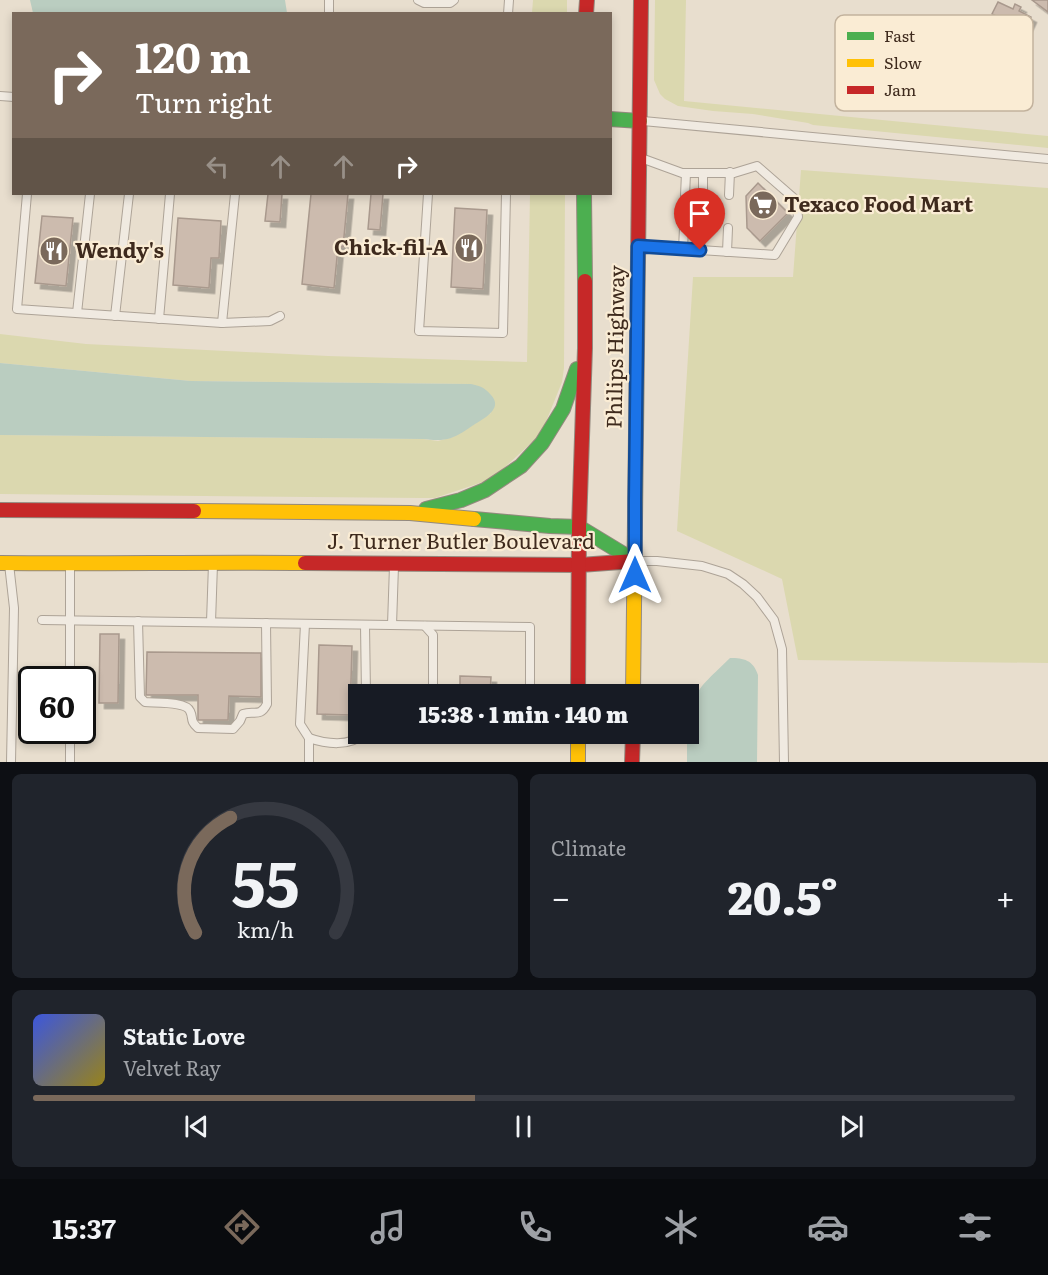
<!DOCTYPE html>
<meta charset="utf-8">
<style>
:root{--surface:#171b24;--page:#20242c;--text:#f1f3f6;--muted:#9ea1a6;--line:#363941;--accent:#7a695b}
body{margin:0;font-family:Literata,serif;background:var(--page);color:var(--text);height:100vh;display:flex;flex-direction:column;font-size:22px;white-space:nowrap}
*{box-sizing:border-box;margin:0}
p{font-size:20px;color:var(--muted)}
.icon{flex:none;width:33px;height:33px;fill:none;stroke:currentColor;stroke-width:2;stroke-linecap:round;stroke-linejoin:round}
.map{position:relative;height:762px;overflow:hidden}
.sheet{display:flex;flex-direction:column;gap:12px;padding:12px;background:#0d0f14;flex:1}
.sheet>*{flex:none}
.guide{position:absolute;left:12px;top:12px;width:600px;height:183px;border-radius:0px;box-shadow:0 3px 9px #0003;background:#7a695b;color:#fff;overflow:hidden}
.speed{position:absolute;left:18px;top:666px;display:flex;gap:12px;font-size:30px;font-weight:700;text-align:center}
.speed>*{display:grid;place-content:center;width:78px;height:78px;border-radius:50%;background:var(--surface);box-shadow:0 3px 9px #0003;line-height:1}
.speed .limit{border:3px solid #111;border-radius:9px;background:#fff;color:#111}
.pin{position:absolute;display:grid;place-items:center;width:51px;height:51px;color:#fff;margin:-62px -26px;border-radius:50% 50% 50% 0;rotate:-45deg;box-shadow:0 0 6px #0007}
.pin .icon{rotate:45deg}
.me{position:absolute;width:66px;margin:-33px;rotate:0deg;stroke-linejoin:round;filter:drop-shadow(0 0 4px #0008)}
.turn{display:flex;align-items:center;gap:21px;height:126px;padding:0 24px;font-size:27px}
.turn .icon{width:78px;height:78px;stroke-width:2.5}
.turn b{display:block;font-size:42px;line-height:51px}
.lanes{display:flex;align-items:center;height:57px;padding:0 24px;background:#0003;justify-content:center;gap:30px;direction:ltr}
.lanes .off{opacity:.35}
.big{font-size:45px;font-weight:800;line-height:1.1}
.sheet .widget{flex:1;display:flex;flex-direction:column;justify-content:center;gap:9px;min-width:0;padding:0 21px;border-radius:9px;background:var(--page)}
.sheet .dial{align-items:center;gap:0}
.dial svg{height:156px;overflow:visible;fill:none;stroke:var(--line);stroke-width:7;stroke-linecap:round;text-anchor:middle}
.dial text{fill:var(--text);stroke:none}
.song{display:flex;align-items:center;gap:18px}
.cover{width:72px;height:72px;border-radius:9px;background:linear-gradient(135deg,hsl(230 70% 55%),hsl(50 70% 35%))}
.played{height:6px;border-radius:3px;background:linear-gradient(90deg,var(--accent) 45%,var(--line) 45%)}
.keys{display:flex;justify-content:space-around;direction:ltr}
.heat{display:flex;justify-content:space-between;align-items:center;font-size:33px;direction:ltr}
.sheet .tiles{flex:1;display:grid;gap:12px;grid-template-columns:1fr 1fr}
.widget:last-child{grid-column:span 2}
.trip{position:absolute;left:348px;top:684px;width:351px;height:60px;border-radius:0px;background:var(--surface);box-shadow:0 3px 9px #0003;font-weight:800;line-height:60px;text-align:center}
.dock{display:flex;height:96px;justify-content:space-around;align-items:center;background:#090b0e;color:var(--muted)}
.dock .icon{width:42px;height:42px}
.dock .active{color:var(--accent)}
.dock b{font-size:27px;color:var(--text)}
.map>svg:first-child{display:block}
.green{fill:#dbd8af}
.water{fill:#bacdc0}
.building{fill:#ccbbae;stroke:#a9998d;stroke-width:1.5;filter:url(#shadow)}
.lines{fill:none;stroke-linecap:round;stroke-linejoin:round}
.lane-casing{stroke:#ada397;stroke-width:10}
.fast-casing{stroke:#93897e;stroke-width:16}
.slow-casing{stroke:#93897e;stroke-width:16}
.jam-casing{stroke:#93897e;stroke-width:16}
.lane{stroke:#f0eae1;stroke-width:8}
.fast{stroke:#4caf50;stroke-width:14}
.slow{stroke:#ffc107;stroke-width:14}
.jam{stroke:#c62828;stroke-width:14}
.route-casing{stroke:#114b97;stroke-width:15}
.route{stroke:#1a73e8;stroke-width:10}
.labels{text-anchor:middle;stroke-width:4.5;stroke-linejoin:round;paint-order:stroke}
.poi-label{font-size:21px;font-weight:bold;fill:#3e2a1d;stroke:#faecd4;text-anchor:start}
.street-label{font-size:21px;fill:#3e2a1d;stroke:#faecd4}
.key{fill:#faecd4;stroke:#c2b29d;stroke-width:1.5}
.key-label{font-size:16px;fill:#3e2a1d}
</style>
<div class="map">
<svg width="1048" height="762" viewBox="0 0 1048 762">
<defs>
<filter id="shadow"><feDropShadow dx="5.5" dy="5.5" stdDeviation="0" flood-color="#0004"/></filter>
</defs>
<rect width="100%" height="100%" fill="#e8dece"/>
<g class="green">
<path d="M533 0H567V13H532Z"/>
<path d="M655 0H686L684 101 1048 136V148L813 125 808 123 753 114 713 111 678 106 665 99 660 94 654 80Z"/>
<path d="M801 170 1048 188V663L798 660 782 579 677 531 693 277H793Z"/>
<path d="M530 194H565L564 368 562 382 541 434 492 479 435 498H421L0 494V435L423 439 438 441 453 437 491 413 471 384 191 381 0 363V334L86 344 328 356 527 362Z"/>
</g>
<g class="water">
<path d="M30 0H285L287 13H33Z"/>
<path d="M0 363 191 381 471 384C480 386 484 387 491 395 504 409 483 419 472 426 466 430 459 435 451 438 442 441 433 440 423 439L0 435Z"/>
<path d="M730 658C744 658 753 660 758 675L757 762H687V734H688C688 692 703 685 730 658Z"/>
</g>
<g class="building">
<path d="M1032 0H1048V12Z"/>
<path d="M998 2 1013 9 1015 4 1021 7 1019 11 1031 17 1025 30 992 14Z"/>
<path d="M758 183 788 213 760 241 747 228 746 196Z"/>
<path d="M268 194H282L280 222 265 221Z"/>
<path d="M311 194H348L343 247H338L334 288 302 284Z"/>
<path d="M371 194H383L380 230 368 229Z"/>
<path d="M455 208 487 210 483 289 451 287Z"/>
<path d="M42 216 73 218 66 286 35 283Z"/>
<path d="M178 218 221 221 219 258H211L209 288 173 285Z"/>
<path d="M100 634H119L118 703H99Z"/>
<path d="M319 645 352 646 350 715 317 714Z"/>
<path d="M147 652 261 653V697L229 696 228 720H198V695H146Z"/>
<path d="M460 676 491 677 490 694H460Z"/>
</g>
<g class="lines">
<g class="lane-casing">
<g id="lane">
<path d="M418 0 424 3H450L454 0"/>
<path d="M329 14V0"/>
<path d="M508 14 509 0"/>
<path d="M0 96 14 97"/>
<path d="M643 121 1048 159"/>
<path d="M27 194 17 309 222 323 270 321 280 316"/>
<path d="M428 194 419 331 503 333 506 194"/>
<path d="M703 195V173"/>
<path d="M729 195 730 172"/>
<path d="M685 196 686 173"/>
<path d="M640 246 775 255 798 217 796 200 757 166 734 173H682L641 158"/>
<path d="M683 249 684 228"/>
<path d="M700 250 701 228"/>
<path d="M727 252 728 228"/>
<path d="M77 313 90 194"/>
<path d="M115 316 129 194"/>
<path d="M159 319 170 194"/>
<path d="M222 323 235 194"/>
<path d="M637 561H657L702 566 728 574 743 584 757 597 774 620 782 649 784 762"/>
<path d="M9 564 14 608 11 762"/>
<path d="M42 620 530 627V694"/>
<path d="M138 621 140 697 145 702C155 703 186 701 190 711 194 719 189 720 198 728L233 729 240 721 243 714C254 710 260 718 267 704L266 623"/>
<path d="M211 622 213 564"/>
<path d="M305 624 300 724 309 738V762"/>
<path d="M365 625 366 694"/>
<path d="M392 625 394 566"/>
<path d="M425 626 433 635V694"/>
<path d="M70 680V567"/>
<path d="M70 730V762"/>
<path d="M309 738C326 744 350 747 363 734"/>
</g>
</g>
<g class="fast-casing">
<g id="fast">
<path d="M610 119 640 121"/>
<path d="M584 194 585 281"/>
<path d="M426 509 461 500 485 490 521 466 542 443 563 409 577 369"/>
<path d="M474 519 550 526 579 527 635 561"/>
</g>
</g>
<g class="slow-casing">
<g id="slow">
<path d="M194 511 410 513 474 519"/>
<path d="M0 563C102 564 204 562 305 563"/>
<path d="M633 694 638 260"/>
<path d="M578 734V762"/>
</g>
</g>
<g class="jam-casing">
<g id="jam">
<path d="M586 14 587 0"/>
<path d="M638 260 641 0"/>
<path d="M0 510 194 511"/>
<path d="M305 563 580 565 635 561"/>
<path d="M578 694 579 527 585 348V281"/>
<path d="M632 762 633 734"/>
</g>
</g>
<use href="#lane" class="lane"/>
<use href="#fast" class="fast"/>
<use href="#slow" class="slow"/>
<use href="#jam" class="jam"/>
</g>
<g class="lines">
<g class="route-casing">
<path id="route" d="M635 575V500L638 246 700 250"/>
</g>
<use href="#route" class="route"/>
</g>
<defs>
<g id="supermarket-disc" transform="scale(1.5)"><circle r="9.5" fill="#7a695b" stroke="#faecd4"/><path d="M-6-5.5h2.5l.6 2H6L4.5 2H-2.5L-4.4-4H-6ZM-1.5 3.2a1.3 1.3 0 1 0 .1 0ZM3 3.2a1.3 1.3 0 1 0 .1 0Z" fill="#fff"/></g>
<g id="restaurant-disc" transform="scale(1.5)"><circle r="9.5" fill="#7a695b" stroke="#faecd4"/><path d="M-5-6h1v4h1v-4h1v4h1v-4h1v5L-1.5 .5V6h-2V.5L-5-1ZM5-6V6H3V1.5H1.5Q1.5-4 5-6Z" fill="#fff"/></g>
</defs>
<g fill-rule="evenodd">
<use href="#supermarket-disc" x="763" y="205"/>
<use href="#restaurant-disc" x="469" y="248"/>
<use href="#restaurant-disc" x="54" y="251"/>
</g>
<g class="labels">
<g class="poi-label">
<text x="784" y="212">Texaco Food Mart</text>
<text x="448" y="255" text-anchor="end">Chick-fil-A</text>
<text x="75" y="258">Wendy's</text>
</g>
<g class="street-label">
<text transform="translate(616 347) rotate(-89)" y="7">Philips Highway</text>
<text x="461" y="549">J. Turner Butler Boulevard</text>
</g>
</g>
<rect x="835" y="15" width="198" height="96" rx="9" class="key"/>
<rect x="847" y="32" width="27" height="8" fill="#4caf50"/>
<rect x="847" y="59" width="27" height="8" fill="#ffc107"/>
<rect x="847" y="86" width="27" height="8" fill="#c62828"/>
<g class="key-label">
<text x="884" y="42">Fast</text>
<text x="884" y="69">Slow</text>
<text x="884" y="96">Jam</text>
</g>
</svg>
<div class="speed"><div class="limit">60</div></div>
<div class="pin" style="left:700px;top:250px;background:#d93025"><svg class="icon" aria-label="arrive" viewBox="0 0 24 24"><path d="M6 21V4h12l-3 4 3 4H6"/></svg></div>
<svg class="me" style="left:635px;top:575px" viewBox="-20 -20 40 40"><path d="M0-17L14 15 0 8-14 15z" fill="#1a73e8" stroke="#fff" stroke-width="4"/></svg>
<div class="trip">15:38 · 1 min · 140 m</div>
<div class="guide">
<div class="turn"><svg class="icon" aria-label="right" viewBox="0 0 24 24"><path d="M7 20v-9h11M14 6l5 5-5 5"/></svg><div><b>120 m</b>Turn right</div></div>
<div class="lanes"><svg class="icon off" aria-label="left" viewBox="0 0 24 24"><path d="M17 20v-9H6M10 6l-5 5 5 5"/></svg><svg class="icon off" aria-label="ahead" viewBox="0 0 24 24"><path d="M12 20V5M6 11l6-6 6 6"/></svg><svg class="icon off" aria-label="ahead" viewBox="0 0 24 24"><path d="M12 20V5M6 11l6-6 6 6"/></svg><svg class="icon" aria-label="right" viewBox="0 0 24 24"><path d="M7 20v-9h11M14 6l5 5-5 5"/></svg></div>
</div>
</div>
<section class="sheet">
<div class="tiles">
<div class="widget dial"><svg viewBox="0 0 100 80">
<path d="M14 69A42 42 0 1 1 86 69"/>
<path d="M14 69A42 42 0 0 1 32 10" stroke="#7a695b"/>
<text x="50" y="56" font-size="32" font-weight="700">55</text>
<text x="50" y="72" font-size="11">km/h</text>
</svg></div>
<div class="widget"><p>Climate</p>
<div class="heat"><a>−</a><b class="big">20.5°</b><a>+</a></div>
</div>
<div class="widget">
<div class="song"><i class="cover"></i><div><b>Static Love</b><p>Velvet Ray</p></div></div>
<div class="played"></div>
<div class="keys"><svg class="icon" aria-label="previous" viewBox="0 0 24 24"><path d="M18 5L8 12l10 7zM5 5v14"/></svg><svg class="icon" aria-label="pause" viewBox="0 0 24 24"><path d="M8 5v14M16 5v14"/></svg><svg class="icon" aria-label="next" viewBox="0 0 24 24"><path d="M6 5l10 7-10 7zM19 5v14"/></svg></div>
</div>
</div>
</section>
<nav class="dock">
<b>15:37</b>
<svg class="icon active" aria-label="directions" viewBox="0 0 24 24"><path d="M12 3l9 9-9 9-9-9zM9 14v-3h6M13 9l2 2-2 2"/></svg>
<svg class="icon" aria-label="music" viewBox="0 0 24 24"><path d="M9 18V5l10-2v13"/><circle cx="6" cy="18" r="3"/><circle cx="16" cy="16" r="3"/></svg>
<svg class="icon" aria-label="phone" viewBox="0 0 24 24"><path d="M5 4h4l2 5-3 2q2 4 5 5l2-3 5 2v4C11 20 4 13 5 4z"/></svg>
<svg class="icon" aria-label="climate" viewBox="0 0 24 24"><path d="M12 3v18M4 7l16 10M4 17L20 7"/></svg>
<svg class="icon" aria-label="car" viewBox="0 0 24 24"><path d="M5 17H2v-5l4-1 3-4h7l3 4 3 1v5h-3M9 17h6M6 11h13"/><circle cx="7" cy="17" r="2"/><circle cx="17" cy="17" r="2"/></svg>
<svg class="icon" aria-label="filters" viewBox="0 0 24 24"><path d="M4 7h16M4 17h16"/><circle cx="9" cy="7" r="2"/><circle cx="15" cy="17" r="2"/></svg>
</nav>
